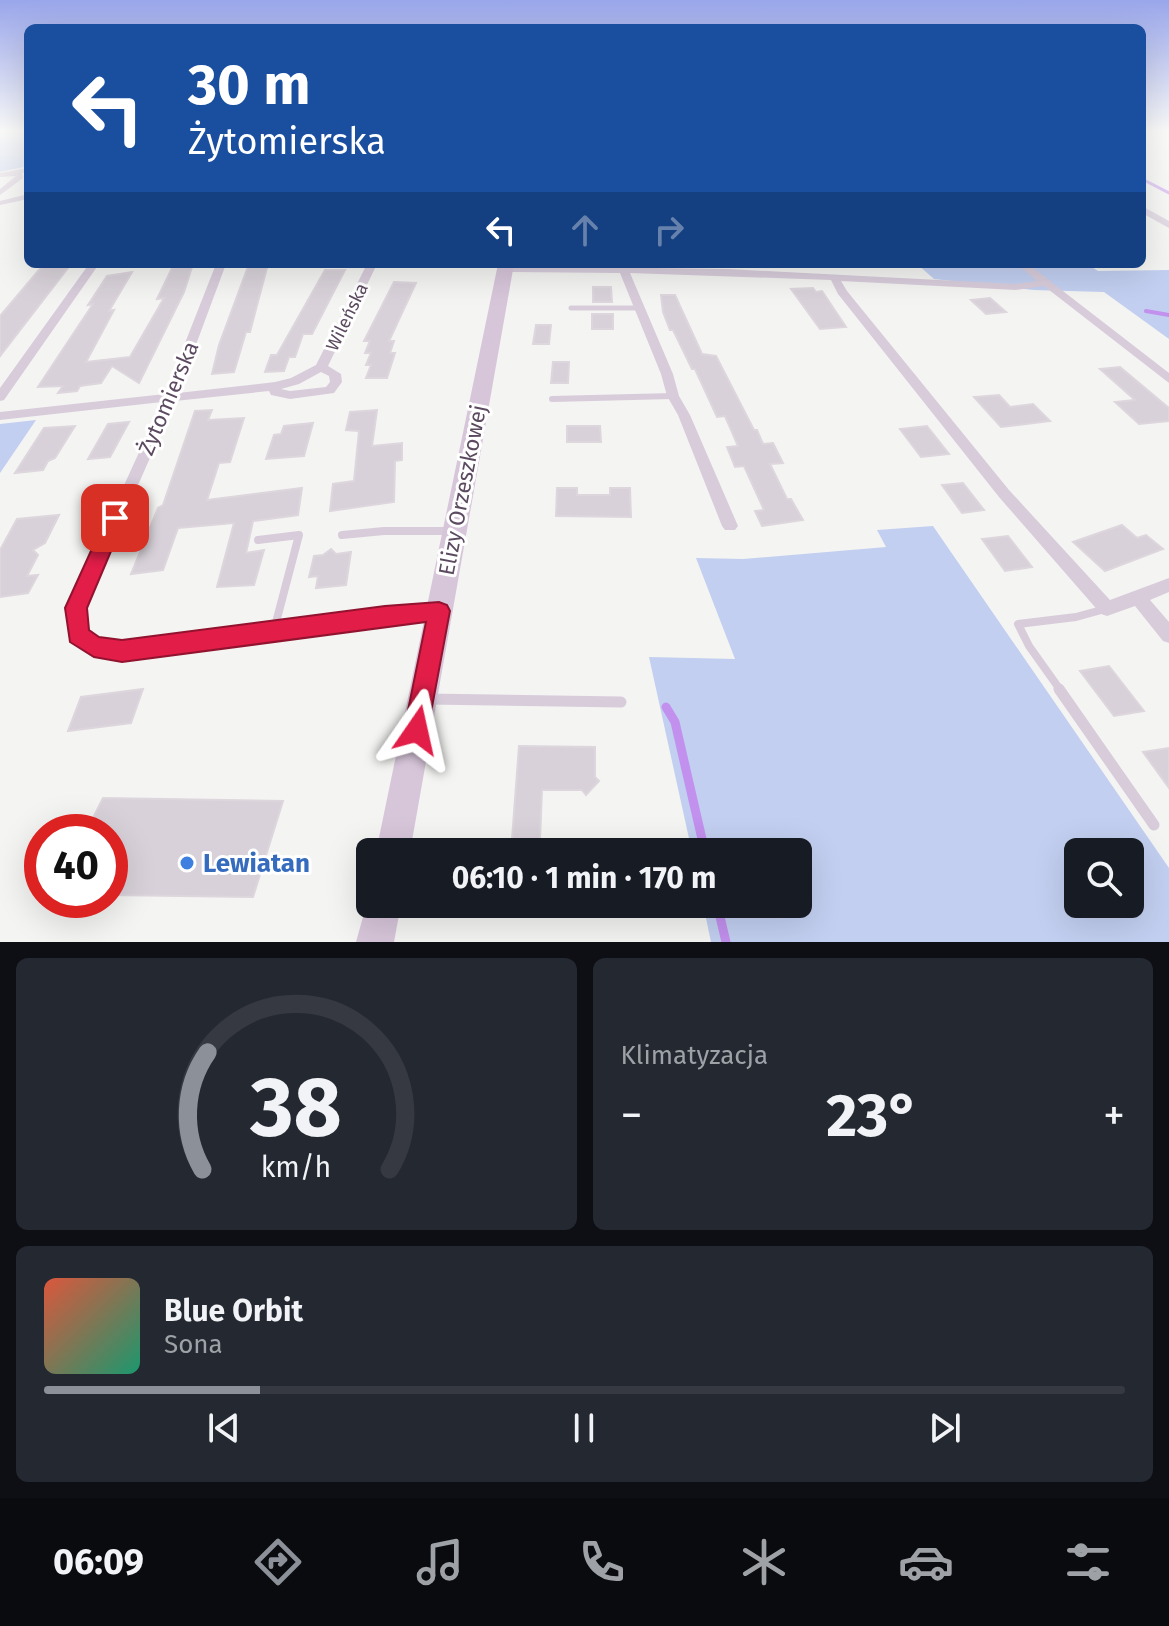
<!DOCTYPE html>
<html lang="pl">
<meta charset="utf-8">
<style>
:root{--surface:#171b24;--page:#242831;--text:#f1f3f6;--muted:#9ea1a6;--line:#363941;--accent:#8c9099}
body{margin:0;font-family:"Fira Sans",sans-serif;background:var(--page);color:var(--text);height:100vh;display:flex;flex-direction:column;font-size:30px;white-space:nowrap}
*{box-sizing:border-box;margin:0}
p{font-size:26px;color:var(--muted)}
.icon{flex:none;width:44px;height:44px;fill:none;stroke:currentColor;stroke-width:2;stroke-linecap:round;stroke-linejoin:round}
.map{position:relative;height:942px;overflow:hidden}
.side{display:flex;flex-direction:column;gap:16px;padding:16px;background:#0d0f14;flex:1}
.side>*{flex:none}
.banner{position:absolute;left:24px;top:24px;width:1122px;height:244px;border-radius:12px;box-shadow:0 8px 32px #0002;background:#1a4fa0;color:#fff;overflow:hidden}
.tools{position:absolute;left:1064px;top:838px;display:grid;gap:16px}
.tools a{display:grid;place-items:center;width:80px;height:80px;border-radius:12px;background:var(--surface);box-shadow:0 8px 32px #0002;font-size:40px}
.speed{position:absolute;left:24px;top:814px;display:flex;gap:16px;font-size:40px;font-weight:700;text-align:center}
.speed>*{display:grid;place-content:center;width:104px;height:104px;border-radius:50%;background:var(--surface);box-shadow:0 8px 32px #0002;line-height:1}
.speed .limit{border:12px solid #d22;background:#fff;color:#111}
.pin{position:absolute;display:grid;place-items:center;width:68px;height:68px;color:#fff;margin:-34px;border-radius:16px;box-shadow:0 4px 12px #0006}
.me{position:absolute;width:88px;margin:-44px;rotate:11deg;stroke-linejoin:round;filter:drop-shadow(0 0 6px #0008)}
.turn{display:flex;align-items:center;gap:28px;height:168px;padding:0 32px;font-size:36px}
.turn .icon{width:104px;height:104px;stroke-width:2.5}
.turn b{display:block;font-size:56px;line-height:68px}
.lanes{display:flex;align-items:center;height:76px;padding:0 32px;background:#0003;justify-content:center;gap:40px;direction:ltr}
.lanes .off{opacity:.35}
.big{font-size:60px;font-weight:700;line-height:1.1}
.side .widget{flex:1;display:flex;flex-direction:column;justify-content:center;gap:12px;min-width:0;padding:0 28px;border-radius:12px;background:var(--page)}
.side .dial{align-items:center;gap:0}
.dial svg{height:208px;overflow:visible;fill:none;stroke:var(--line);stroke-width:7;stroke-linecap:round;text-anchor:middle}
.dial text{fill:var(--text);stroke:none}
.song{display:flex;align-items:center;gap:24px}
.cover{width:96px;height:96px;border-radius:12px;background:linear-gradient(135deg,hsl(10 70% 55%),hsl(160 70% 35%))}
.played{height:8px;border-radius:4px;background:linear-gradient(90deg,var(--accent) 20%,var(--line) 20%)}
.keys{display:flex;justify-content:space-around;direction:ltr}
.heat{display:flex;justify-content:space-between;align-items:center;font-size:44px;direction:ltr}
.side .tiles{flex:1;display:grid;gap:16px;grid-template-columns:1fr 1fr}
.widget:last-child{grid-column:span 2}
.trip{position:absolute;left:356px;top:838px;width:456px;height:80px;border-radius:12px;background:var(--surface);box-shadow:0 8px 32px #0002;font-weight:700;line-height:80px;text-align:center}
.tab-bar{display:flex;height:128px;justify-content:space-around;align-items:center;background:#090b0e;color:var(--muted)}
.tab-bar .icon{width:56px;height:56px}
.tab-bar .selected{color:var(--accent)}
.tab-bar b{font-size:36px;color:var(--text)}
.map>svg:first-child{display:block}
.green{fill:#c2cff0;fill-rule:evenodd}
.lines{fill:none;stroke-linecap:round;stroke-linejoin:round}
.stream-far2{stroke:#c290ed;stroke-width:3}
.stream-far1{stroke:#c290ed;stroke-width:4}
.stream{stroke:#c290ed;stroke-width:9}
.building{fill:#d8d1d9;stroke:#ddd6dd;stroke-width:2}
.lane-far3{stroke:#d8ccdb;stroke-width:5}
.lane-far2{stroke:#d8ccdb;stroke-width:6}
.lane-far1{stroke:#d8ccdb;stroke-width:8}
.lane{stroke:#d8ccdb;stroke-width:11}
.street{fill:#d8ccdb;fill-rule:evenodd}
.secondary{fill:#d7c5da;fill-rule:evenodd}
.route{fill:#e11d48;stroke:#92132f;stroke-width:2}
.shop-dot{fill:#3f7fe0;stroke:#fff;stroke-width:3}
.labels{text-anchor:middle;stroke-width:6;stroke-linejoin:round;paint-order:stroke}
.far-street-label{font-size:18px;fill:#5c4a60;stroke:#fff}
.street-label{font-size:22px;fill:#5c4a60;stroke:#fff}
.near-shop-label{font-size:26px;font-weight:bold;fill:#366cbe;stroke:#fff;text-anchor:start}
</style>
<div class="map">
<svg width="1169" height="942" viewBox="0 0 1169 942">
<rect width="100%" height="100%" fill="#f4f4f2"/>
<g class="green">
<path d="M0 131H28V166L0 172Z"/>
<path d="M917 264H1087L1098 271 1169 270V339L1104 292 1034 290 934 279Z"/>
<path d="M36 420 0 473V424Z"/>
<path d="M933 526 1169 868V942H711L703 904H798V852H692L649 657 735 659 696 558 743 559 886 547 877 530ZM1130 852V904H1078V852Z"/>
</g>
<g class="lines">
<path class="stream-far2" d="M1142 179 1169 193"/>
<path class="stream-far1" d="M1146 311 1169 315"/>
<g class="stream">
<path d="M666 707 675 722 705 852"/>
<path d="M717 904 726 942"/>
</g>
</g>
<g class="building">
<path d="M44 264H71L0 356V316Z"/>
<path d="M249 264H268L250 332H246L234 372 212 374 219 345Z"/>
<path d="M192 267 184 292 139 383 112 366 101 383 80 386 77 391 58 393 63 386 38 387 93 304 88 305 107 276 132 272 109 311 114 310 86 362 130 357 164 298 157 299 172 268Z"/>
<path d="M325 270H345L312 334H303L295 357H289L284 371 265 372 271 355H277Z"/>
<path d="M394 282 416 283 389 341H394L390 353H395L387 378H366L371 365H366L371 353H365L370 341H364Z"/>
<path d="M593 287H611L612 302H593Z"/>
<path d="M813 288 816 292 822 291 846 327 820 329 791 289Z"/>
<path d="M661 295H675L702 354 716 356 754 430H757L763 444 773 443 783 463 770 464 787 499H791L803 520 762 526 755 511 764 510 744 466 735 467 727 447 738 446 725 416 717 417 695 369H692L673 330H670L663 312Z"/>
<path d="M990 298 1006 312 986 314 971 300Z"/>
<rect x="592" y="314" width="21" height="15"/>
<path d="M536 325H551L549 344H533Z"/>
<path d="M553 362H569L568 383H551Z"/>
<path d="M1120 367 1169 408V421L1139 424 1115 402 1135 400 1100 369Z"/>
<path d="M999 395 1010 407 1033 404 1050 421 1001 427 974 397Z"/>
<path d="M212 410 208 420 244 418 230 462 219 463 207 500 302 488 298 515 253 521 246 553 264 550 254 585 217 587 234 523 178 528 163 570 131 574 158 508 163 505 195 411Z"/>
<path d="M377 410 372 446 402 443V460L395 461 394 502 330 511 333 484 354 481 359 431 346 430 350 412Z"/>
<path d="M129 422 110 457 88 459 108 424Z"/>
<path d="M313 423 304 456 266 459 274 435 281 434 284 426Z"/>
<path d="M75 426 55 458 48 461 43 470 15 473 44 428Z"/>
<path d="M567 426H600L601 442H567Z"/>
<path d="M927 426 949 454 921 457 900 429Z"/>
<path d="M963 483 984 510 962 513 942 485Z"/>
<path d="M557 488H577V495H610V488H630L631 517 556 516Z"/>
<path d="M59 515 45 543 33 550 38 555 27 576 38 575 28 593 0 597V550L17 519Z"/>
<path d="M1122 525 1137 538 1146 535 1163 549 1105 571 1073 542Z"/>
<path d="M1008 536 1032 567 1005 571 982 539Z"/>
<path d="M331 549 336 554 351 552 346 585 316 588 318 576 309 577 314 556 323 555Z"/>
<path d="M1109 666 1144 711 1114 716 1080 671Z"/>
<path d="M143 689 131 723 68 731 81 697Z"/>
<path d="M519 746 595 747V777L599 781 586 795 582 790H542L540 839H512Z"/>
<path d="M1169 748V788L1143 752Z"/>
<path d="M103 798 283 801 253 897 110 895V832H86Z"/>
</g>
<g class="lines">
<path class="lane-far3" d="M571 308H641"/>
<path class="lane-far2" d="M552 399 673 396"/>
<g class="lane-far1">
<path d="M342 535 384 531H451"/>
<path d="M258 540 299 535 274 630"/>
<path d="M1061 691 1029 646 1018 624 1076 617 1105 609"/>
</g>
<g class="lane">
<path d="M1059 689 1154 825"/>
<path d="M427 699 621 702"/>
</g>
<g class="street">
<path d="M28 168V172L22 173 23 178 0 195V189L16 176 0 177V173Z"/>
<path d="M28 194V199L0 205V201Z"/>
<path d="M1142 206 1169 221V228L1142 213Z"/>
<path d="M89 264H99L4 400 0 401V388Z"/>
<path d="M216 264H226L178 393 275 382 291 378 316 365 367 264H377L328 366 341 374 342 382 334 393 290 399 271 395 269 391 175 401 84 608 86 631 98 639 122 643 385 608 439 604 445 606 447 611 445 616 122 659C106 656 75 654 69 635 67 627 68 616 68 608L162 402 0 420V412L165 394ZM321 372 329 376 330 382 326 387 290 391 281 389 299 384Z"/>
<path d="M1017 264H1028L1169 373V383L1044 286 1016 290 841 281 847 291 1009 490 1110 600 1169 578V592L1150 600 1169 622V643L1163 641 1135 606 1107 616 1101 614 999 497 838 294 831 280 630 273 673 374 679 396 690 415 738 526 735 530H725L722 526 678 415 667 396 661 374 620 273 505 272 500 269 505 266 728 269 1016 284 1037 281Z"/>
</g>
<g class="secondary">
<path d="M498 264H514L410 852H376Z"/>
<path d="M370 892V904H401L394 942H356Z"/>
</g>
</g>
<linearGradient id="sky" x2="0" y2="1"><stop stop-color="#99a6ea"/><stop offset="0.5" stop-color="#fafaf9"/><stop offset="1" stop-color="#fafaf9" stop-opacity="0"/></linearGradient>
<rect width="1169" height="263" fill="url(#sky)"/>
<path class="route" d="M115 510 122 512 125 518 87 608 89 630 99 637 122 640 385 606 439 602 447 605 450 611 426 739 417 742 408 739 404 730 426 622 122 662 94 657 70 642 65 608 106 518 109 512Z"/>
<circle class="shop-dot" cx="187" cy="863" r="8"/>
<g class="labels">
<g class="far-street-label">
<text transform="translate(347 317) rotate(-64)" y="6">Wileńska</text>
</g>
<g class="street-label">
<text transform="translate(168 398) rotate(-67)" y="8">Żytomierska</text>
<text transform="translate(462 490) rotate(-79)" y="8">Elizy Orzeszkowej</text>
</g>
<g class="near-shop-label">
<text x="203" y="872">Lewiatan</text>
</g>
</g>
</svg>
<div class="tools">
<a><svg class="icon" aria-label="search" viewBox="0 0 24 24"><circle cx="10" cy="10" r="6"/><path d="M15 15l6 6"/></svg></a>
</div>
<div class="speed"><div class="limit">40</div></div>
<div class="pin" style="left:115px;top:518px;background:#d93025"><svg class="icon" aria-label="arrive" viewBox="0 0 24 24"><path d="M6 21V4h12l-3 4 3 4H6"/></svg></div>
<svg class="me" style="left:417px;top:730px" viewBox="-20 -20 40 40"><path d="M0-17L14 15 0 8-14 15z" fill="#e11d48" stroke="#fff" stroke-width="4"/></svg>
<div class="trip">06:10 · 1 min · 170 m</div>
<div class="banner">
<div class="turn"><svg class="icon" aria-label="left" viewBox="0 0 24 24"><path d="M17 20v-9H6M10 6l-5 5 5 5"/></svg><div><b>30 m</b>Żytomierska</div></div>
<div class="lanes"><svg class="icon" aria-label="left" viewBox="0 0 24 24"><path d="M17 20v-9H6M10 6l-5 5 5 5"/></svg><svg class="icon off" aria-label="ahead" viewBox="0 0 24 24"><path d="M12 20V5M6 11l6-6 6 6"/></svg><svg class="icon off" aria-label="right" viewBox="0 0 24 24"><path d="M7 20v-9h11M14 6l5 5-5 5"/></svg></div>
</div>
</div>
<section class="side">
<div class="tiles">
<div class="widget dial"><svg viewBox="0 0 100 80">
<path d="M14 69A42 42 0 1 1 86 69"/>
<path d="M14 69A42 42 0 0 1 16 24" stroke="#8c9099"/>
<text x="50" y="56" font-size="32" font-weight="700">38</text>
<text x="50" y="72" font-size="11">km/h</text>
</svg></div>
<div class="widget"><p>Klimatyzacja</p>
<div class="heat"><a>−</a><b class="big">23°</b><a>+</a></div>
</div>
<div class="widget">
<div class="song"><i class="cover"></i><div><b>Blue Orbit</b><p>Sona</p></div></div>
<div class="played"></div>
<div class="keys"><svg class="icon" aria-label="previous" viewBox="0 0 24 24"><path d="M18 5L8 12l10 7zM5 5v14"/></svg><svg class="icon" aria-label="pause" viewBox="0 0 24 24"><path d="M8 5v14M16 5v14"/></svg><svg class="icon" aria-label="next" viewBox="0 0 24 24"><path d="M6 5l10 7-10 7zM19 5v14"/></svg></div>
</div>
</div>
</section>
<nav class="tab-bar">
<b>06:09</b>
<svg class="icon selected" aria-label="directions" viewBox="0 0 24 24"><path d="M12 3l9 9-9 9-9-9zM9 14v-3h6M13 9l2 2-2 2"/></svg>
<svg class="icon" aria-label="music" viewBox="0 0 24 24"><path d="M9 18V5l10-2v13"/><circle cx="6" cy="18" r="3"/><circle cx="16" cy="16" r="3"/></svg>
<svg class="icon" aria-label="phone" viewBox="0 0 24 24"><path d="M5 4h4l2 5-3 2q2 4 5 5l2-3 5 2v4C11 20 4 13 5 4z"/></svg>
<svg class="icon" aria-label="climate" viewBox="0 0 24 24"><path d="M12 3v18M4 7l16 10M4 17L20 7"/></svg>
<svg class="icon" aria-label="car" viewBox="0 0 24 24"><path d="M5 17H2v-5l4-1 3-4h7l3 4 3 1v5h-3M9 17h6M6 11h13"/><circle cx="7" cy="17" r="2"/><circle cx="17" cy="17" r="2"/></svg>
<svg class="icon" aria-label="filters" viewBox="0 0 24 24"><path d="M4 7h16M4 17h16"/><circle cx="9" cy="7" r="2"/><circle cx="15" cy="17" r="2"/></svg>
</nav>
